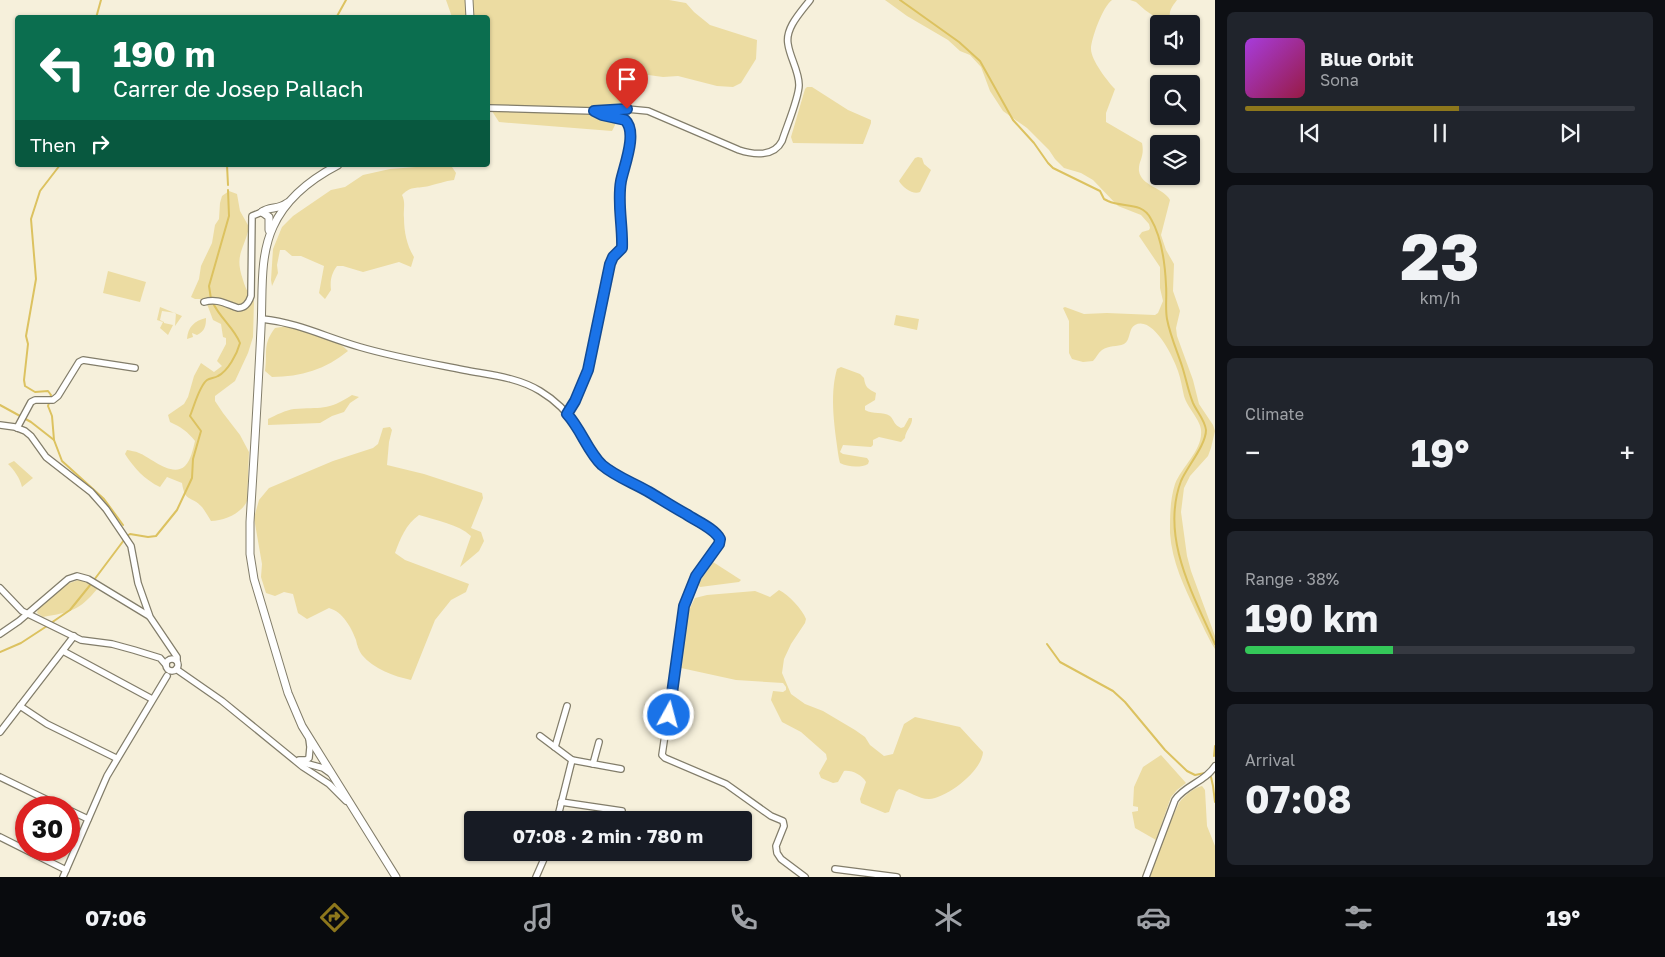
<!DOCTYPE html>
<meta charset="utf-8">
<style>
:root{--surface:#171b24;--page:#20242c;--text:#f1f3f6;--muted:#9ea1a6;--line:#363941;--accent:#8d771c}
body{margin:0;font-family:"Golos Text",sans-serif;background:var(--page);color:var(--text);height:100vh;display:flex;flex-direction:column;font-size:19px;white-space:nowrap}
*{box-sizing:border-box;margin:0}
p{font-size:16px;color:var(--muted)}
.icon{flex:none;width:28px;height:28px;fill:none;stroke:currentColor;stroke-width:2;stroke-linecap:round;stroke-linejoin:round}
.map{position:relative;flex:1;overflow:hidden}
.drawer{display:flex;flex-direction:column;gap:12px;padding:12px;background:#0d0f14;width:450px}
.drawer>*{flex:none}
.hud{position:absolute;left:15px;top:15px;width:475px;height:152px;border-radius:5px;box-shadow:0 1px 4px #0004;background:#0b6e4f;color:#fff;overflow:hidden}
.tools{position:absolute;left:1150px;top:15px;display:grid;gap:10px}
.tools a{display:grid;place-items:center;width:50px;height:50px;border-radius:5px;background:var(--surface);box-shadow:0 1px 4px #0004;font-size:25px}
.speed{position:absolute;left:15px;top:796px;display:flex;gap:10px;font-size:25px;font-weight:700;text-align:center}
.speed>*{display:grid;place-content:center;width:65px;height:65px;border-radius:50%;background:var(--surface);box-shadow:0 1px 4px #0004;line-height:1}
.speed .limit{border:8px solid #d22;background:#fff;color:#111}
.pin{position:absolute;display:grid;place-items:center;width:42px;height:42px;color:#fff;margin:-51px -21px;border-radius:50% 50% 50% 0;rotate:-45deg;box-shadow:0 0 5px #0007}
.pin .icon{rotate:45deg}
.me{position:absolute;width:55px;margin:-28px;rotate:7deg;stroke-linejoin:round;filter:drop-shadow(0 0 4px #0008)}
.turn{display:flex;align-items:center;gap:18px;height:105px;padding:0 15px;font-size:22px}
.turn .icon{width:65px;height:65px;stroke-width:2.5}
.turn b{display:block;font-size:35px;line-height:42px}
.then{display:flex;align-items:center;height:48px;padding:0 15px;background:#0003;gap:10px;font-size:19px}
.big{font-size:38px;font-weight:700;line-height:1.1}
.drawer .tile{flex:1;display:flex;flex-direction:column;justify-content:center;gap:8px;min-width:0;padding:0 18px;border-radius:8px;background:var(--page)}
.drawer .dial{align-items:center;gap:0}
.dial b{font-size:65px;line-height:1}
.song{display:flex;align-items:center;gap:15px}
.cover{width:60px;height:60px;border-radius:8px;background:linear-gradient(135deg,hsl(280 70% 55%),hsl(340 70% 35%))}
.played{height:5px;border-radius:2px;background:linear-gradient(90deg,var(--accent) 55%,var(--line) 55%)}
.keys{display:flex;justify-content:space-around;direction:ltr}
.heat{display:flex;justify-content:space-between;align-items:center;font-size:28px;direction:ltr}
.charge{height:8px;border-radius:4px;background:linear-gradient(90deg,#34c759 38%,var(--line) 0)}
.trip{position:absolute;left:464px;top:811px;width:288px;height:50px;border-radius:5px;background:var(--surface);box-shadow:0 1px 4px #0004;font-weight:700;line-height:50px;text-align:center}
.dock{display:flex;height:80px;justify-content:space-around;align-items:center;background:#090b0e;color:var(--muted)}
.dock .icon{width:35px;height:35px}
.dock .on{color:var(--accent)}
.dock b{font-size:22px;color:var(--text)}
main{display:flex;flex:1;min-height:0}
.map>svg:first-child{display:block}
.green{fill:#ecdca2}
.lines{fill:none;stroke-linecap:round;stroke-linejoin:round}
.stream{stroke:#dcc260;stroke-width:2}
.minor-casing{stroke:#827d6a;stroke-width:8}
.tertiary-casing{stroke:#827d6a;stroke-width:9}
.minor{stroke:#fff;stroke-width:5.5}
.tertiary{stroke:#fff;stroke-width:7}
.route-casing{stroke:#114b97;stroke-width:12}
.route{stroke:#1a73e8;stroke-width:9}
</style>
<main>
<div class="map">
<svg width="1215" height="877" viewBox="0 0 1215 877">
<rect width="100%" height="100%" fill="#f6f0db"/>
<g class="green">
<path d="M446 0H669L686 3 694 12 710 25 757 40 756 59 741 83 733 87 717 86 678 76 663 77 641 74 612 131 499 122 488 105V18L452 17Z"/>
<path d="M885 0H1112C1103 6 1091 39 1091 49 1091 60 1108 82 1115 89L1106 113V122L1142 143C1145 157 1138 161 1139 171 1141 186 1164 188 1170 200L1161 235 1166 250 1174 264 1173 291 1180 311 1176 328 1177 336 1193 380 1199 404 1213 425 1215 431 1211 448 1208 456 1190 476 1184 488 1181 512 1187 556 1191 571 1215 636V649C1208 638 1202 624 1196 612 1184 586 1172 562 1170 533 1170 517 1170 499 1175 484 1182 466 1203 450 1201 430 1201 421 1187 407 1184 396 1182 388 1181 379 1178 371 1174 358 1153 315 1135 325 1128 329 1131 340 1124 344 1117 347 1109 345 1102 350 1098 353 1096 358 1093 361L1083 362 1072 359 1069 353V321L1063 308 1065 307 1084 314 1107 313 1155 315 1158 313 1163 301 1160 288V267L1139 236 1142 232 1149 230 1150 228 1149 224 1141 215 1118 206 1093 180 1081 173 1064 168 1055 159 1049 150 1027 128 1003 111 990 91 981 67 970 55 960 51 948 40 907 16Z"/>
<path d="M1130 0H1177C1171 8 1166 14 1174 23L1165 24 1145 10 1136 2Z"/>
<path d="M807 87H812L848 110 871 120V123L863 144 793 143 791 137 805 89Z"/>
<path d="M918 157 922 158 924 164 931 170 920 192C913 195 903 188 899 181L915 158Z"/>
<path d="M429 166 452 167 456 173 454 180C445 181 437 184 429 186 417 189 412 185 402 195 406 203 403 210 404 218 404 232 407 246 414 257L411 267 399 262 363 272 343 266H337C331 274 330 281 331 290L325 299 319 293 324 266 301 256H292L285 250H280L277 265 278 273 272 286 271 280 273 249 282 227 293 216 331 190 345 187 363 175 390 169Z"/>
<path d="M229 191 237 194 240 211 249 227C244 251 234 254 243 280 245 286 246 290 250 294V298L254 301 253 337 248 353 235 381 215 396V401L223 413 240 435 249 452 247 501C242 513 224 521 211 521 208 516 205 511 202 507 191 495 185 503 182 483L167 477 160 487C145 480 134 468 125 454L127 450C131 451 135 451 139 453 150 457 172 478 185 466 191 460 193 449 195 441 188 432 181 427 170 422L168 415 184 404 188 397 194 376 201 363 214 372 222 366 217 361 226 344V338L223 337 221 324 213 320 207 304 202 299H195L191 297 199 279 201 266 212 243 215 225 219 219 220 203 222 196Z"/>
<path d="M108 271 146 282 140 302 103 293Z"/>
<path d="M160 307 182 316 175 326 176 313 162 311 160 320 164 322V323L173 325 168 335 160 328 163 322 157 320Z"/>
<path d="M896 315 919 319 917 330 894 325Z"/>
<path d="M206 318C206 326 205 331 197 335L192 333 193 337 187 339C188 327 194 321 206 318Z"/>
<path d="M287 326C303 329 338 339 348 351 326 369 301 377 272 377L265 371C268 352 262 345 275 328Z"/>
<path d="M841 367 860 374 864 378C865 387 868 389 876 393L875 400 865 406V410C873 415 883 411 890 416 895 421 893 424 901 428L904 427 909 418H912C913 425 905 431 905 438L901 442 879 437 873 440V445L871 447 843 445 840 452 843 454 867 458 869 461 868 464C861 468 847 467 840 463L839 459C835 431 829 396 837 369Z"/>
<path d="M352 395 359 397 350 403 344 412 332 416 320 423 268 425V419C276 415 286 410 294 409 320 407 328 411 352 395Z"/>
<path d="M390 427 392 430 389 442 387 465 424 474 482 493 483 498 471 528 481 532 484 541 479 551 460 567 471 536C458 524 435 520 419 515 406 524 400 539 395 553L405 560 469 584 466 592 451 600 435 620 411 680C393 676 374 669 362 655 359 651 357 645 356 640 351 627 343 612 329 608L307 619 298 613 293 594 284 592 275 596 266 593 261 577 262 564 254 518 259 500 269 488 333 461 373 448 378 444 383 428Z"/>
<path d="M14 461 33 478 22 487C20 478 14 470 8 464Z"/>
<path d="M713 562 741 580 739 582 700 587 698 584Z"/>
<path d="M81 579 98 588C79 611 71 612 43 617L37 613 38 609 67 584Z"/>
<path d="M779 590C789 595 802 609 806 619L805 623 791 644 784 659 782 673 791 694 805 704 823 711 855 730 865 737 870 745 884 756 893 754 904 724 915 717 960 727 983 752C982 771 947 798 929 799 918 799 909 791 899 789L896 792 889 812 885 813 861 803 860 799 866 782C862 775 852 770 844 771L838 782 833 783 821 778 819 773 827 759 826 754 801 732 782 722 771 700 773 691 783 692 786 690V687L783 683 736 680 681 668 680 659 685 618 695 598 707 595 755 591 770 597Z"/>
<path d="M1161 755 1186 783 1177 790 1171 797 1156 840 1135 828 1132 812 1138 811V807L1133 806 1134 787 1143 767Z"/>
<path d="M1202 786 1205 790 1207 826 1215 846V877H1149L1161 842 1179 803C1184 796 1193 788 1202 786Z"/>
</g>
<g class="lines">
<g class="stream">
<path d="M900 0 959 42 980 61 1013 120 1034 143 1048 163 1053 168 1100 191 1104 199 1108 201C1123 208 1142 201 1151 219 1162 238 1165 263 1166 285 1167 296 1165 308 1167 319 1170 335 1177 351 1182 366 1186 378 1188 391 1193 403 1197 412 1205 420 1206 430 1206 445 1187 467 1181 481 1160 537 1193 594 1215 644"/>
<path d="M96 18 101 0"/>
<path d="M336 18 346 0"/>
<path d="M227 165 228 185"/>
<path d="M211 299 209 286 229 216 228 190"/>
<path d="M50 398 51 395 48 391 35 392 25 386 24 380 28 344 26 336 36 279 31 219 40 191 60 165"/>
<path d="M49 403 48 406 52 416 54 440 62 461 104 499 123 525"/>
<path d="M0 405 31 422 54 440"/>
<path d="M127 536 130 534 148 537 156 536 177 510 192 478 193 459 201 431 190 416C194 407 199 386 207 380 210 378 215 378 218 376 228 371 237 354 240 343 234 328 220 318 213 303"/>
<path d="M94 580 124 540"/>
<path d="M51 623 70 610 91 584"/>
<path d="M1047 644 1060 662 1113 691 1125 702 1165 750 1187 771 1195 775 1205 773"/>
<path d="M0 652 21 643 47 626"/>
<path d="M1214 756 1215 746"/>
<path d="M1211 777 1213 786 1215 802"/>
</g>
<g class="minor-casing">
<g id="minor">
<path d="M488 108 594 111 627 109 648 111 739 150C754 155 774 157 782 141 786 128 799 98 799 85 799 71 790 58 788 44 785 28 801 12 810 0"/>
<path d="M204 302C217 298 226 304 238 308 245 308 249 302 251 296L252 216 262 212"/>
<path d="M262 319C299 323 325 337 360 347 394 357 429 363 464 370 490 375 517 377 540 391 555 400 569 414 578 428 587 441 593 455 603 466L717 534 720 541 696 576 684 606 662 755 665 758 726 784 771 816 783 821 784 826 776 846 777 853 781 859 805 877"/>
<path d="M567 414 575 401 587 370 611 264 613 257 621 248C623 226 617 204 621 182 623 169 637 132 627 122 623 117 611 118 605 116 601 115 598 113 595 111"/>
<path d="M0 425 15 427 25 431 31 436 46 457 91 492 106 509 131 546 138 583 150 617 177 657V661"/>
<path d="M17 428 31 402 35 400H53L58 396 79 362 83 360 135 368"/>
<path d="M0 588 22 611 81 640 112 644 134 650 160 658 166 665"/>
<path d="M0 634 19 621 68 579 77 576 88 579 149 616"/>
<path d="M63 651 152 699"/>
<circle cx="172" cy="665" r="6"/>
<path d="M176 669 222 701 303 767 329 784 346 801"/>
<path d="M20 706 47 724 116 758"/>
<path d="M0 732 74 636"/>
<path d="M540 736 572 760 557 820"/>
<path d="M555 747 567 706"/>
<path d="M299 760H306L309 758 310 747 309 739"/>
<path d="M572 760 621 769"/>
<path d="M301 762 323 768 330 773"/>
<path d="M593 764 599 742"/>
<path d="M0 777 64 808"/>
<path d="M561 802 622 811"/>
<path d="M69 810 88 819"/>
<path d="M0 837 66 870"/>
<path d="M835 869 897 877"/>
<path d="M63 877 107 776 167 676"/>
<path d="M536 877 547 852"/>
<path d="M1146 877 1175 800C1185 785 1205 782 1215 766"/>
</g>
</g>
<g class="tertiary-casing">
<g id="tertiary">
<path d="M469 0 470 18"/>
<path d="M338 165C311 179 286 198 273 227 259 258 263 294 261 328 258 393 254 457 250 522V554L254 579 288 693 302 726 396 877"/>
<path d="M262 212C270 206 278 210 287 203"/>
<path d="M262 212 269 217V230"/>
</g>
</g>
<use href="#minor" class="minor"/>
<use href="#tertiary" class="tertiary"/>
</g>
<g class="lines">
<g class="route-casing">
<path id="route" d="M627 109 594 111 602 115 625 120C638 132 624 166 621 181 617 203 623 226 622 248L613 257 610 264 588 370 575 401 567 414C581 429 588 452 602 465 616 477 634 483 649 492 661 499 673 507 686 514 696 521 714 528 720 539L719 544 696 576 684 606 669 715"/>
</g>
<use href="#route" class="route"/>
</g>
</svg>
<div class="tools">
<a><svg class="icon" aria-label="sound" viewBox="0 0 24 24"><path d="M4 9h4l5-4v14l-5-4H4zM17 9q2 3 0 6"/></svg></a>
<a><svg class="icon" aria-label="search" viewBox="0 0 24 24"><circle cx="10" cy="10" r="6"/><path d="M15 15l6 6"/></svg></a>
<a><svg class="icon" aria-label="layers" viewBox="0 0 24 24"><path d="M12 4l9 5-9 5-9-5zM3 14l9 5 9-5"/></svg></a>
</div>
<div class="speed"><div class="limit">30</div></div>
<div class="pin" style="left:627px;top:109px;background:#d93025"><svg class="icon" aria-label="arrive" viewBox="0 0 24 24"><path d="M6 21V4h12l-3 4 3 4H6"/></svg></div>
<svg class="me" style="left:669px;top:715px" viewBox="-20 -20 40 40"><circle r="17" fill="#1a73e8" stroke="#fff" stroke-width="3"/><path d="M0-11L8 9 0 5-8 9z" fill="#fff"/></svg>
<div class="trip">07:08 · 2 min · 780 m</div>
<div class="hud">
<div class="turn"><svg class="icon" aria-label="left" viewBox="0 0 24 24"><path d="M17 20v-9H6M10 6l-5 5 5 5"/></svg><div><b>190 m</b>Carrer de Josep Pallach</div></div>
<div class="then">Then<svg class="icon" aria-label="right" viewBox="0 0 24 24"><path d="M7 20v-9h11M14 6l5 5-5 5"/></svg></div>
</div>
</div>
<section class="drawer">
<div class="tile">
<div class="song"><i class="cover"></i><div><b>Blue Orbit</b><p>Sona</p></div></div>
<div class="played"></div>
<div class="keys"><svg class="icon" aria-label="previous" viewBox="0 0 24 24"><path d="M18 5L8 12l10 7zM5 5v14"/></svg><svg class="icon" aria-label="pause" viewBox="0 0 24 24"><path d="M8 5v14M16 5v14"/></svg><svg class="icon" aria-label="next" viewBox="0 0 24 24"><path d="M6 5l10 7-10 7zM19 5v14"/></svg></div>
</div>
<div class="tile dial"><b>23</b><p>km/h</p></div>
<div class="tile"><p>Climate</p>
<div class="heat"><a>−</a><b class="big">19°</b><a>+</a></div>
</div>
<div class="tile"><p>Range · 38%</p><b class="big">190 km</b><div class="charge"></div></div>
<div class="tile"><p>Arrival</p><b class="big">07:08</b></div>
</section>
</main>
<nav class="dock">
<b>07:06</b>
<svg class="icon on" aria-label="directions" viewBox="0 0 24 24"><path d="M12 3l9 9-9 9-9-9zM9 14v-3h6M13 9l2 2-2 2"/></svg>
<svg class="icon" aria-label="music" viewBox="0 0 24 24"><path d="M9 18V5l10-2v13"/><circle cx="6" cy="18" r="3"/><circle cx="16" cy="16" r="3"/></svg>
<svg class="icon" aria-label="phone" viewBox="0 0 24 24"><path d="M5 4h4l2 5-3 2q2 4 5 5l2-3 5 2v4C11 20 4 13 5 4z"/></svg>
<svg class="icon" aria-label="climate" viewBox="0 0 24 24"><path d="M12 3v18M4 7l16 10M4 17L20 7"/></svg>
<svg class="icon" aria-label="car" viewBox="0 0 24 24"><path d="M5 17H2v-5l4-1 3-4h7l3 4 3 1v5h-3M9 17h6M6 11h13"/><circle cx="7" cy="17" r="2"/><circle cx="17" cy="17" r="2"/></svg>
<svg class="icon" aria-label="filters" viewBox="0 0 24 24"><path d="M4 7h16M4 17h16"/><circle cx="9" cy="7" r="2"/><circle cx="15" cy="17" r="2"/></svg>
<b>19°</b>
</nav>
